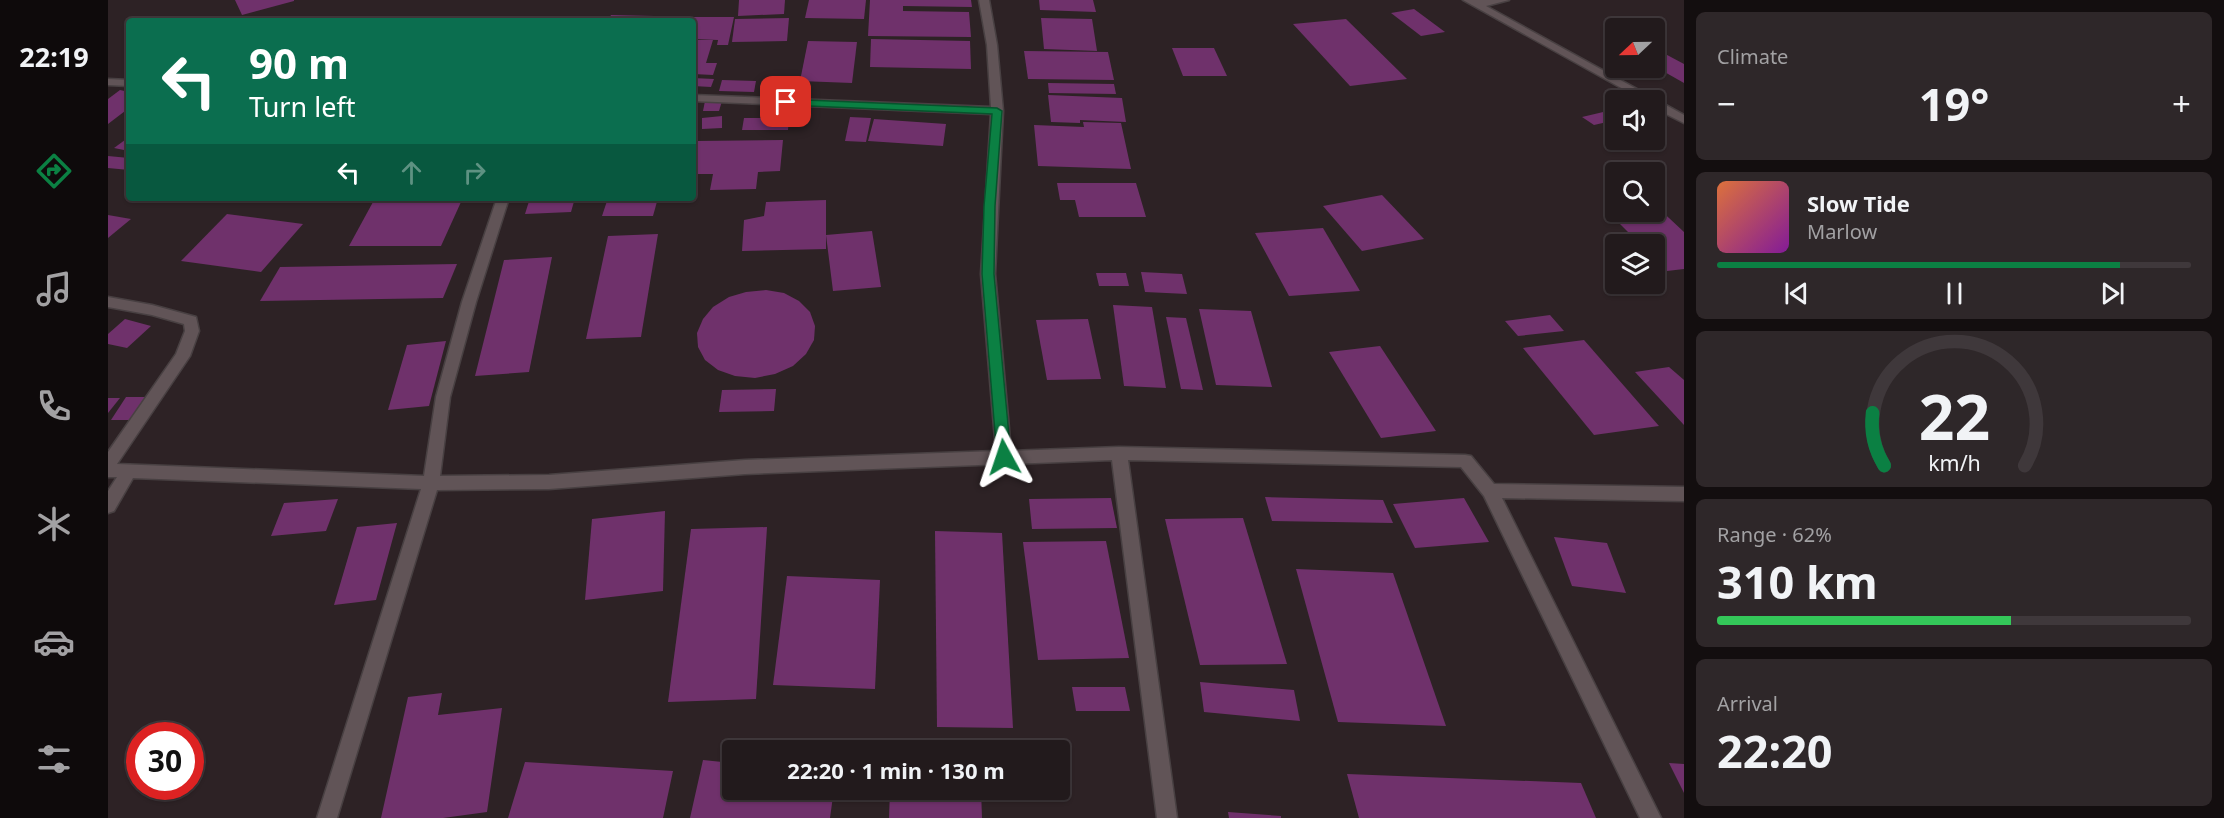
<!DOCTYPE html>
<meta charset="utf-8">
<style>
:root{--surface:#221a1c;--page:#2e2729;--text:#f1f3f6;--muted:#a2a1a3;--line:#3f383b;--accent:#0b8043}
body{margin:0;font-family:"Noto Sans",sans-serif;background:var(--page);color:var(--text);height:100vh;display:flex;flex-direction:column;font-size:22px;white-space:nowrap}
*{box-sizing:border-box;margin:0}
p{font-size:20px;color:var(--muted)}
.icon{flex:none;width:33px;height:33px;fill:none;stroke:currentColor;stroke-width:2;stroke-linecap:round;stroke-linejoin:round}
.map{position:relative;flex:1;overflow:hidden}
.side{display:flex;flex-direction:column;gap:12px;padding:12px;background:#130e0f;width:540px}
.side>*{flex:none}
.top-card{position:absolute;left:18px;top:18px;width:570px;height:183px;border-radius:6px;box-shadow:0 2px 4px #0004,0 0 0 2px var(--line);background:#0b6e4f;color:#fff;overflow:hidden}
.needle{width:39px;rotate:248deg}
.tools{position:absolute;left:1497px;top:18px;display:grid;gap:12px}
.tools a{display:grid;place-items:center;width:60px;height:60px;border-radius:6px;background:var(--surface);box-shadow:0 2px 4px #0004,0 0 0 2px var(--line);font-size:30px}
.speed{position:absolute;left:18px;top:722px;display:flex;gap:12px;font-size:30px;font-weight:700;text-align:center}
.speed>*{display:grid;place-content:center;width:78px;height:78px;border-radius:50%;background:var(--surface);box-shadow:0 2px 4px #0004,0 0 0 2px var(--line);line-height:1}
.speed .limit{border:9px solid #d22;background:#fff;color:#111}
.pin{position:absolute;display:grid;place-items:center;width:51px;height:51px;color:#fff;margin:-26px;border-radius:12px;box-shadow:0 3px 9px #0006}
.me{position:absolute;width:66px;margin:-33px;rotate:355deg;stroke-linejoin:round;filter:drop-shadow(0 0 4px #0008)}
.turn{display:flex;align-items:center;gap:21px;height:126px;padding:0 24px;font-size:27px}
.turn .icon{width:78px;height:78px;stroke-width:2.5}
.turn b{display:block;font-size:42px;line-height:51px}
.lanes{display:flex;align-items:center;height:57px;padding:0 24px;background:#0003;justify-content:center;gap:30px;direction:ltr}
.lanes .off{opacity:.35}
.big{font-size:45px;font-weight:700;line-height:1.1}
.side .widget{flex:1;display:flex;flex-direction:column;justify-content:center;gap:9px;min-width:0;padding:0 21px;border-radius:9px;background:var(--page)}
.side .dial{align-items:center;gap:0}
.dial svg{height:156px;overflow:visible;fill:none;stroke:var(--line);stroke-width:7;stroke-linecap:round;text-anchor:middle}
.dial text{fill:var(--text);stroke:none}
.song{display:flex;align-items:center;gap:18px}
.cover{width:72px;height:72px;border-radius:9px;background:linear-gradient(135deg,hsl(20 70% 55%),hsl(290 70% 35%))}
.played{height:6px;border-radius:3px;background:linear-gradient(90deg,var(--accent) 85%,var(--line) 85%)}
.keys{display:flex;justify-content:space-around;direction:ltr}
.heat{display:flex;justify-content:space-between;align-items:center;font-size:33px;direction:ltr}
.charge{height:9px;border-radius:4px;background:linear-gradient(90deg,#34c759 62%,var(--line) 0)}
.trip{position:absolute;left:614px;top:740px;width:348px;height:60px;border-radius:6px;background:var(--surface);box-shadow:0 2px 4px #0004,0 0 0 2px var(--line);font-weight:700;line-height:60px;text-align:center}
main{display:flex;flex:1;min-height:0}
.tabs{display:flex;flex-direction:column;width:108px;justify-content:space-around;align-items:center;background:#0e0a0b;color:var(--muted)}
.tabs .icon{width:42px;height:42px}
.tabs .current{color:var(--accent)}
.tabs b{font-size:27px;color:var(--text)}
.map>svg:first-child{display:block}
.building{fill:#6f316b}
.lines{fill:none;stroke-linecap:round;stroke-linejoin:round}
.minor-casing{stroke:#484042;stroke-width:3}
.minor{fill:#615457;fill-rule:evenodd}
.route{fill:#0b8043;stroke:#07532c;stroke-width:1.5}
</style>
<main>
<nav class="tabs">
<b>22:19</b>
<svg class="icon current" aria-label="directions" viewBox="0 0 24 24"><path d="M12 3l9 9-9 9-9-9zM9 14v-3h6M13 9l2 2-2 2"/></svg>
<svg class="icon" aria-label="music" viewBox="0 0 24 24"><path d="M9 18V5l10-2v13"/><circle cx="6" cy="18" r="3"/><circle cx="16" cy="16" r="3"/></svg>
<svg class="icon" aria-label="phone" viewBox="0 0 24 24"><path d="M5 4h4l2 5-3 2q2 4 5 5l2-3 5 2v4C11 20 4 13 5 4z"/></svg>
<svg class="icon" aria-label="climate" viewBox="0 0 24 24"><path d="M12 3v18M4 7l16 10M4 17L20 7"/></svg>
<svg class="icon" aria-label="car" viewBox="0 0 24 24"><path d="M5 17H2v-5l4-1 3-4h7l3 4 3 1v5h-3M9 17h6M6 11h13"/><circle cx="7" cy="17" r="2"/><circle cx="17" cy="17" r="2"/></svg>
<svg class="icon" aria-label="filters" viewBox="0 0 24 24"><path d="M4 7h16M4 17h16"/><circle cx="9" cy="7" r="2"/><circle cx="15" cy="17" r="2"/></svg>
</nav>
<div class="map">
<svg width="1576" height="818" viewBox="0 0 1576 818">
<rect width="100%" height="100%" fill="#2d2225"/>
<g class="building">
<path d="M127 0H186V1L134 15Z"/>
<path d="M631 0H677L676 14 630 16Z"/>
<path d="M701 0H758L756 19 697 18Z"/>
<path d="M762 0H863L864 7 795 6V11L861 12 863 37 760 36Z"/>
<path d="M931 0H985L988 12 932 10Z"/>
<path d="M1306 9 1337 32 1313 36 1283 13Z"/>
<path d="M503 15 547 16 545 21H500Z"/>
<path d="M571 17H626L620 45H609L610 40 585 39V21H569Z"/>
<path d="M681 18 679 41 624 42 627 19Z"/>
<path d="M933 18 984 19 989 51 936 49Z"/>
<path d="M1238 19 1299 79 1242 86 1185 24Z"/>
<path d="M763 39 862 41 863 69 762 67Z"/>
<path d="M585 40H605L598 63H609L605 75 585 74Z"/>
<path d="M700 41 749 42 744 83 692 81Z"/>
<path d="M1064 48H1106L1119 76H1075Z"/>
<path d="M1546 48 1576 64V83L1546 66Z"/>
<path d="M916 51 1000 52 1006 80 920 79Z"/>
<path d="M585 78 606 79 603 87 585 86Z"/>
<path d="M614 80 648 81 646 92 611 91Z"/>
<path d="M940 83 1006 84 1008 94 941 93Z"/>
<path d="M12 90 21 92V108L0 124V99Z"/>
<path d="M940 95 1014 98 1018 122 972 120V123L943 122Z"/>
<path d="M597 101H614L611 111H595Z"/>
<path d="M1508 109V120L1486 125 1474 117Z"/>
<path d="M614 116V128L594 129V118Z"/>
<path d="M742 117 763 118 758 142 737 141Z"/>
<path d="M636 118H681L680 130H634Z"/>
<path d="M766 119 838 124 835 146 760 141Z"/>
<path d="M975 122 1013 123 1023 169 930 166 926 125 976 127Z"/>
<path d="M21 137V151L6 148Z"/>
<path d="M675 140 672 171 650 172 648 189 602 190 605 174H585L588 141Z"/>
<path d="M0 156 21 158V170L0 168Z"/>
<path d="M949 183H1028L1038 217H971L967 200H952Z"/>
<path d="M1274 195 1316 239 1254 251 1215 206Z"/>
<path d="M422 198H467L463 212 417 214Z"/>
<path d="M500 198H550L545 216H494Z"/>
<path d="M718 200V249L634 251 636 220 656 216 658 202Z"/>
<path d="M265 202H353L333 246H241Z"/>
<path d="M1546 204 1576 232V269L1559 271 1546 259V244H1532L1497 209 1508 208V212H1546Z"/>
<path d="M119 214 195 224 153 272 73 261Z"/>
<path d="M0 215 23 219 0 238Z"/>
<path d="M1215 228 1252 291 1181 296 1147 233Z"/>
<path d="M764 231 773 287 725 291 718 235Z"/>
<path d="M550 234 533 337 478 339 500 236Z"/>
<path d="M444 257 421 372 367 376 396 260Z"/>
<path d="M349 264 335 298 152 301 172 267Z"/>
<path d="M1033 272 1074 274 1079 294 1037 292Z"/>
<path d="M988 273H1018L1021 286H991Z"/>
<path d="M658 290 676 293 691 301 702 312 707 326 706 340 698 354 685 366 667 374 647 378 627 376 610 370 597 360 590 347 589 333 595 319 605 307 621 297 638 292Z"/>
<path d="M1005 305 1044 307 1058 388 1016 386Z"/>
<path d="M1091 309 1143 311 1164 387 1108 385Z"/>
<path d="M1442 315 1456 331 1410 336 1397 321Z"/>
<path d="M1058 317 1078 318 1095 390 1073 389Z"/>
<path d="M17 319 43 326 19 348 0 344V334Z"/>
<path d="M980 319 993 379 939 380 928 320Z"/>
<path d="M1476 340 1551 426 1486 435 1415 348Z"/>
<path d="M338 341 321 406 280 410 299 345Z"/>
<path d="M1272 346 1328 431 1273 438 1221 352Z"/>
<path d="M1561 367 1576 380V425L1527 372Z"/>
<path d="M668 389 666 411 611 412 614 390Z"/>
<path d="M18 397H39L24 420H3Z"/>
<path d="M0 398H12L0 413Z"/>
<path d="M1157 497 1275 500 1285 523 1164 521Z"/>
<path d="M1003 498 1009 528 924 529 921 499Z"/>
<path d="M1356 498 1381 542 1307 548 1285 504Z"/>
<path d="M230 499 218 531 163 536 176 503Z"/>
<path d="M557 511 555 591 477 600 484 519Z"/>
<path d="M1135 518 1179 664 1092 665 1057 519Z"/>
<path d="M289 523 268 600 226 605 249 527Z"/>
<path d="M659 527 648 699 560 702 583 529Z"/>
<path d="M827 531 894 533 905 728 829 727Z"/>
<path d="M1446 537 1499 543 1518 593 1464 586Z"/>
<path d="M998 541 1021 658 930 660 915 542Z"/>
<path d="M1188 569 1285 573 1338 726 1230 722Z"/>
<path d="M679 576 772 580 767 689 665 685Z"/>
<path d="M1092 682 1186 690 1192 721 1096 712Z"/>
<path d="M964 687H1017L1022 711H968Z"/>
<path d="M334 693 330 715 394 708 379 812 335 818H273L300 697Z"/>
<path d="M30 741 32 770H26Z"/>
<path d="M595 760 624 763V789H726L722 818H582Z"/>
<path d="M417 762 565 771 555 818H400Z"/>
<path d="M1561 763 1576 764V793Z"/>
<path d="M1239 774 1473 783 1488 818H1251Z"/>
<path d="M782 789H873L874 818H781Z"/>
<path d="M1120 812 1173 816V818H1121Z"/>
</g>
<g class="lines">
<g class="minor-casing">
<g id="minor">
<path d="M871 0H881L889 45 895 111 887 274 903 451 1011 447 1357 455 1363 456 1386 484 1576 487V501L1394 498 1553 818H1532L1376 496 1353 467 1020 460 1069 818H1049L1004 460 637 474 441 489 329 490 229 818H209L313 489 25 478 6 511 0 513V491L9 477H0V452L68 354 77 331 76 324 44 315 0 307V297L44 305 88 317 91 331 82 356 9 464 316 476 328 397 354 302 389 198H401L368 302 342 397 332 476 441 475 637 460 888 451 873 274 883 114 585 101V95L883 107 879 45Z"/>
<path d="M1355 0H1401L1378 6 1576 115V123L1546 108V100H1535Z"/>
<path d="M0 79 21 80V86L0 85Z"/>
</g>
</g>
<use href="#minor" class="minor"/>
</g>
<path class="route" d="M674 99 889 108 894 111 887 206 886 274 903 457 901 461H891L889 457 874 274 876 206 884 114 678 105 674 104Z"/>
</svg>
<div class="tools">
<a><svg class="needle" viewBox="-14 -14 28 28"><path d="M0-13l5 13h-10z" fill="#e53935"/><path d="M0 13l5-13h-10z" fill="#a2a1a3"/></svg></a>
<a><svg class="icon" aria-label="sound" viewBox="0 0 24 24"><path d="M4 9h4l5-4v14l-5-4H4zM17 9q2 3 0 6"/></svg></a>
<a><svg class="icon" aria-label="search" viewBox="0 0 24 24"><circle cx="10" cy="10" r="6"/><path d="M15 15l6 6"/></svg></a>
<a><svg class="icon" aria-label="layers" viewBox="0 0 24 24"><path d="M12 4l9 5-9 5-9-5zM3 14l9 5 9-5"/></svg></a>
</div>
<div class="speed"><div class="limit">30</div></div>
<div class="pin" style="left:678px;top:102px;background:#d93025"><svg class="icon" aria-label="arrive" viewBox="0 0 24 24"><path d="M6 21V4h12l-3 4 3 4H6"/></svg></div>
<svg class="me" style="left:896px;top:457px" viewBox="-20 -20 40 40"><path d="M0-17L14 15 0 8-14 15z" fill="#0b8043" stroke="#fff" stroke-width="4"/></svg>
<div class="trip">22:20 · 1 min · 130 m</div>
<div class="top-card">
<div class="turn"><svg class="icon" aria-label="left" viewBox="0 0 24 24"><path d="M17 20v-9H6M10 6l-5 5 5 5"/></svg><div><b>90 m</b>Turn left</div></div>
<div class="lanes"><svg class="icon" aria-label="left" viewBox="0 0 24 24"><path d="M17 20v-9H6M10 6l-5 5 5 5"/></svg><svg class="icon off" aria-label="ahead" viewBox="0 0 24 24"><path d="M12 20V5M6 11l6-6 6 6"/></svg><svg class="icon off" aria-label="right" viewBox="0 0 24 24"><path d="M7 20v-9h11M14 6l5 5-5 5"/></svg></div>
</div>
</div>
<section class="side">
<div class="widget"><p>Climate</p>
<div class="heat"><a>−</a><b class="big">19°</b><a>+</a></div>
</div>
<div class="widget">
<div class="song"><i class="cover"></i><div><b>Slow Tide</b><p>Marlow</p></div></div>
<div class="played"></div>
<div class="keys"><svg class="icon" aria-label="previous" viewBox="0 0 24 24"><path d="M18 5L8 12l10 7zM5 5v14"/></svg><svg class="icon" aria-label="pause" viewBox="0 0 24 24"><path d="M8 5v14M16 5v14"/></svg><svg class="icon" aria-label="next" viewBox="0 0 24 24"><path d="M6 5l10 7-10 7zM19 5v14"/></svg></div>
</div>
<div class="widget dial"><svg viewBox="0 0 100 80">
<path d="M14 69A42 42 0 1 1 86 69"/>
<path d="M14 69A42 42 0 0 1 8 42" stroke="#0b8043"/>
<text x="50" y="56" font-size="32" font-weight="700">22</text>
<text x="50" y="72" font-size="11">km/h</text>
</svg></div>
<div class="widget"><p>Range · 62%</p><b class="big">310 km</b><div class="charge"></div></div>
<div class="widget"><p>Arrival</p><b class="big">22:20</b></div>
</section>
</main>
